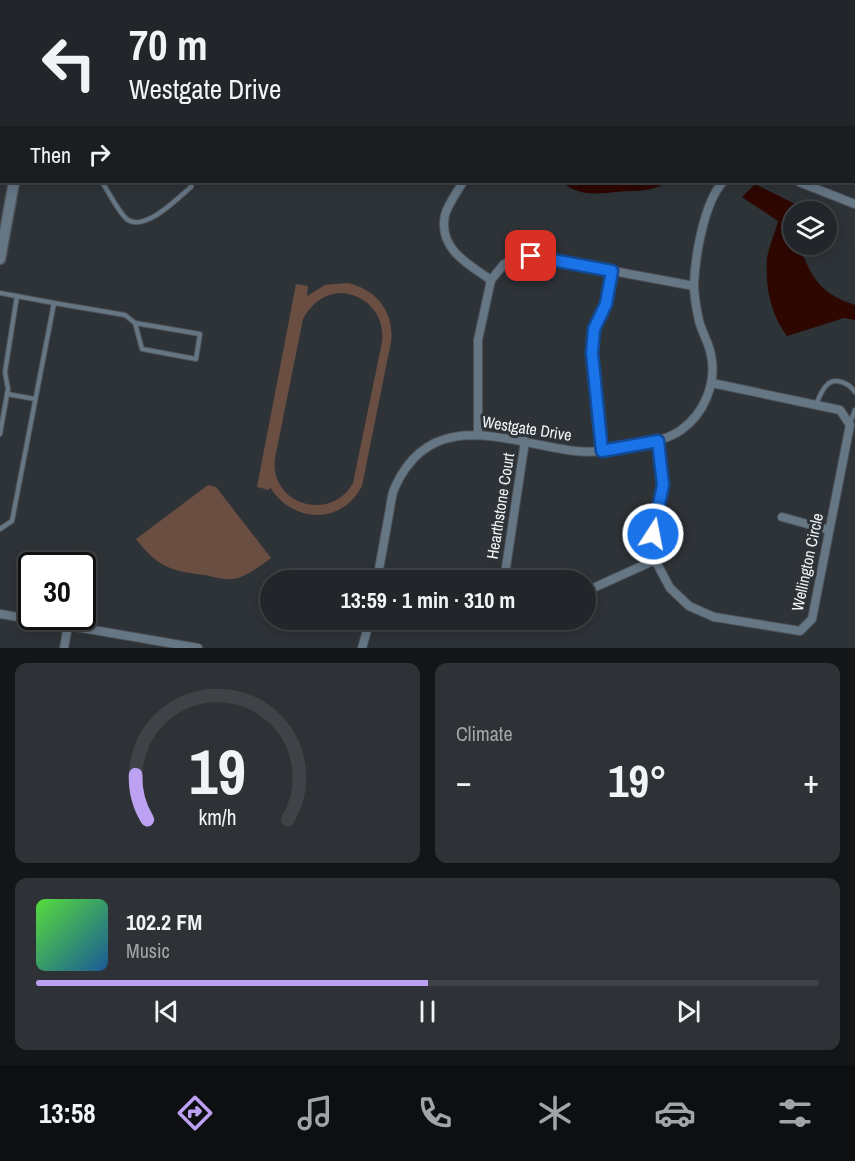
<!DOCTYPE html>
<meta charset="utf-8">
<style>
:root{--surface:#22262a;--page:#2e3236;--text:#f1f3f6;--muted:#a2a5a8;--line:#3f4347;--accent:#bca0f2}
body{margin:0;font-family:"Archivo Narrow",sans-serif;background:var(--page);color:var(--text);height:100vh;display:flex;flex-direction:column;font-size:22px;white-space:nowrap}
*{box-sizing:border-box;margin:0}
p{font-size:20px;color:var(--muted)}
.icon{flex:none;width:33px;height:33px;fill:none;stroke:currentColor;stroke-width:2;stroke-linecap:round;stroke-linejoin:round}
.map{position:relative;height:648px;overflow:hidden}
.side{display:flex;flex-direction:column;gap:15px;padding:15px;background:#131517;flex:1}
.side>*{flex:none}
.guide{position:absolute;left:0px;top:0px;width:855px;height:183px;box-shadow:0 3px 15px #0003,0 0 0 2px var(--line);background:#22262a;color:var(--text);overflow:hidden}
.tools{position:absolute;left:783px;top:201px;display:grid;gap:12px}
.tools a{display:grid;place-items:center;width:54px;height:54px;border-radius:50%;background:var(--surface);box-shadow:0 3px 15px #0003,0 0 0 2px var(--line);font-size:30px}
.speed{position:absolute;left:18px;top:552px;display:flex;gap:12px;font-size:30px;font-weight:700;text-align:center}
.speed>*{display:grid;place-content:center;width:78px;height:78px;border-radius:50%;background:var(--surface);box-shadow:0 3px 15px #0003,0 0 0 2px var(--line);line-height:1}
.speed .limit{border:3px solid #111;border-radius:9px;background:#fff;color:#111}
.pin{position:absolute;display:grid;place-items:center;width:51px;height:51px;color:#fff;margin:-26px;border-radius:12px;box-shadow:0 3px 9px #0006}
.me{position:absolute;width:66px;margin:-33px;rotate:11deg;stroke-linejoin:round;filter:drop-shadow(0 0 4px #0008)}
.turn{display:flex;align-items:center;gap:21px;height:126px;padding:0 30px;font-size:27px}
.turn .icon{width:78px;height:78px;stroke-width:2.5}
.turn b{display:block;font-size:42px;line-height:51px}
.then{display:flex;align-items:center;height:57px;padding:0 30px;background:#0003;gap:12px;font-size:22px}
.big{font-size:45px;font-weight:700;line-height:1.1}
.side .tile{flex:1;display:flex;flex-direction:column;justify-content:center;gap:9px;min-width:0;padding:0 21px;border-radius:12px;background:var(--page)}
.side .dial{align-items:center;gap:0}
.dial svg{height:156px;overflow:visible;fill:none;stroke:var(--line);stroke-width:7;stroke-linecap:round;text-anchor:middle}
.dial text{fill:var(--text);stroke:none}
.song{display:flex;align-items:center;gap:18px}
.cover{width:72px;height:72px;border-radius:9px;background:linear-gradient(135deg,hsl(110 70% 55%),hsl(210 70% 35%))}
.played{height:6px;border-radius:3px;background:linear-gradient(90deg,var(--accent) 50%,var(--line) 50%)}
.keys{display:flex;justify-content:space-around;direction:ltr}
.heat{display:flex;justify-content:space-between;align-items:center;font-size:33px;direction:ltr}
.side .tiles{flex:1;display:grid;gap:15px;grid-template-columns:1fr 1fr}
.tile:last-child{grid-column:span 2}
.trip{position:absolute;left:260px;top:570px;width:336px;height:60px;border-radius:30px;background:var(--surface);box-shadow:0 3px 15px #0003,0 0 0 2px var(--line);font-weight:700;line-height:60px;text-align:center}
.menu{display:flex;height:96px;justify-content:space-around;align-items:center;background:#0e0f11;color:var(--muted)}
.menu .icon{width:42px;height:42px}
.menu .on{color:var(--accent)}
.menu b{font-size:27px;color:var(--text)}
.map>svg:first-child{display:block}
.green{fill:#6b4e42;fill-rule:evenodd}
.water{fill:#2e0700}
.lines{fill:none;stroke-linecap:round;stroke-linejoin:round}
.service-casing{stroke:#4d5257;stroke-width:6}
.minor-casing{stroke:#4d5257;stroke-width:10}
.tertiary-casing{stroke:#4d5257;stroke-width:13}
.path{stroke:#8b9094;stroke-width:1.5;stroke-dasharray:4.5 4.5;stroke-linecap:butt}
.service{stroke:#657685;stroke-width:4}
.minor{stroke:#657685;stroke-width:8}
.tertiary{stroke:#657685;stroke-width:10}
.route-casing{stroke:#114b97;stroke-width:15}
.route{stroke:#1a73e8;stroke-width:10}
.labels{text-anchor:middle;stroke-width:6;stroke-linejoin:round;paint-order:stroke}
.street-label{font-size:16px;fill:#f1f5f8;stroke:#2e3338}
</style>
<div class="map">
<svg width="855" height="648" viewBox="0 0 855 648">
<rect width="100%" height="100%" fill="#2e3338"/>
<g class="green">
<path d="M347 283C375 288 395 312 391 342L362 486C341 526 292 523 270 487L269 490 257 487 296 284 308 286 307 296 325 285ZM343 293C369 296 385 317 382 342L353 483C331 523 269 505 275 458L303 319C312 303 324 293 343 293Z"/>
<path d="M208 485 216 487 271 558C260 566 246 577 233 579 224 580 214 577 205 575 170 571 158 567 136 539Z"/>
</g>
<g class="water">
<path d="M562 182H667C651 193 634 190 616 192 597 194 577 196 562 182Z"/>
<path d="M755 184 803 208 802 211 794 212V244L799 245C811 277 820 294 855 305V320L844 318 787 336C770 314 765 285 767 258 769 246 775 233 778 221L742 197Z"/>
</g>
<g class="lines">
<g class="service-casing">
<g id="service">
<path d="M102 182C108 191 120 215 128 220 146 231 178 198 191 187L192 182"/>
<path d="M0 293 54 303 12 521 0 529"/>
<path d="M54 303 125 315 135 323 200 334 196 359 142 349 135 323"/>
<path d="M7 394 35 399"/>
<path d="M816 404C819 399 821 391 826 386 834 376 849 383 855 392"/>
<path d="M850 423 855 410"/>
<path d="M0 434 8 389 5 372 17 296"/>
</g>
</g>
<g class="minor-casing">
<g id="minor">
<path d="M246 0 250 1"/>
<path d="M335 0 342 2"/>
<path d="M726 0V2"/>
<path d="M675 1 679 0"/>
<path d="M316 2V0"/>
<path d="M854 31H855"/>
<path d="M463 182C457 192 448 204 445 215 438 249 468 264 491 280"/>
<path d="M799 182 855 204"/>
<path d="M478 434V340L491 280 504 264 518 257 532 256 694 286"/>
<path d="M525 441 505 574 542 580"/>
<path d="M658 441 663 485 653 534 655 560 670 588 689 606 714 617 800 631 812 619 850 425 840 410 712 383"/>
<path d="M602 451 592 353 594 329 606 304 612 271"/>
<path d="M782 517 829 530"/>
<path d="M377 580C381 558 385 536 389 514 391 505 391 495 395 487 432 405 509 443 575 451 601 454 660 445 681 430 704 414 717 383 711 355 709 342 700 330 698 316 696 306 694 295 694 285 695 257 704 202 723 182"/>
<path d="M585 588 591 589 655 560"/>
<path d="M0 614 198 648"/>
<path d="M64 648 68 626"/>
<path d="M362 648 370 620"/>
</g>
</g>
<g class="tertiary-casing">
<g id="tertiary">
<path d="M48 2V0"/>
<path d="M0 259 14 182"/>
</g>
</g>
<g class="path">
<path d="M431 0 434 2"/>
<path d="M415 2 420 0"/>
<path d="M508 2 509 0"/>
</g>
<use href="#service" class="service"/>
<use href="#minor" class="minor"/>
<use href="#tertiary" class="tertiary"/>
</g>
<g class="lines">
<g class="route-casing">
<path id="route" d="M531 256 612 271 606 304 594 329 592 353 602 451 658 441 663 485 653 534"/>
</g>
<use href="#route" class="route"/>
</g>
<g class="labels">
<g class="street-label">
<text transform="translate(527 428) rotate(9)" y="6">Westgate Drive</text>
<text transform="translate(500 506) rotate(-81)" y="6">Hearthstone Court</text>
<text transform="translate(807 562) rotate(-78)" y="6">Wellington Circle</text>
</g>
</g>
</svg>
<div class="tools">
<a><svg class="icon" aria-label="layers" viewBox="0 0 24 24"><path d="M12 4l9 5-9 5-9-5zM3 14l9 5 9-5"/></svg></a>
</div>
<div class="speed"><div class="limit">30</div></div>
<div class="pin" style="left:531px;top:256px;background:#d93025"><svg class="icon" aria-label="arrive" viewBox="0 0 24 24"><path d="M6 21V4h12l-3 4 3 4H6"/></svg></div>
<svg class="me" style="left:653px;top:534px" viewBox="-20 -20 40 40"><circle r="17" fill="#1a73e8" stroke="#fff" stroke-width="3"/><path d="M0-11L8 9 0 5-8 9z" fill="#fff"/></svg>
<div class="trip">13:59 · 1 min · 310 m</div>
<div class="guide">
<div class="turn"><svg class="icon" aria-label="left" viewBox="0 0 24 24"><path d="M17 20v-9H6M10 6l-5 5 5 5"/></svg><div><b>70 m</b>Westgate Drive</div></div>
<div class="then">Then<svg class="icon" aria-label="right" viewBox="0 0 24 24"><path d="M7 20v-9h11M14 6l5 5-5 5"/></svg></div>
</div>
</div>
<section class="side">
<div class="tiles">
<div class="tile dial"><svg viewBox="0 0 100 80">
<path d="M14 69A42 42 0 1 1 86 69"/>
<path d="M14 69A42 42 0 0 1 8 46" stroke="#bca0f2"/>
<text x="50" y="56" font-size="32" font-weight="700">19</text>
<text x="50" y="72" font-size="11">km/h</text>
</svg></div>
<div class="tile"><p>Climate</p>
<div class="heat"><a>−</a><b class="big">19°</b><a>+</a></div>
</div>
<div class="tile">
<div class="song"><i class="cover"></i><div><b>102.2 FM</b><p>Music</p></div></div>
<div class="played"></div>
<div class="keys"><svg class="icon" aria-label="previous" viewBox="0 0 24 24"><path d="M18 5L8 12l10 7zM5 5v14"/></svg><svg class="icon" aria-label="pause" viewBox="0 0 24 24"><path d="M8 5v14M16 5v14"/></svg><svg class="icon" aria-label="next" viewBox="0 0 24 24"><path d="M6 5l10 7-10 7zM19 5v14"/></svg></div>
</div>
</div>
</section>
<nav class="menu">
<b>13:58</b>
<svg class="icon on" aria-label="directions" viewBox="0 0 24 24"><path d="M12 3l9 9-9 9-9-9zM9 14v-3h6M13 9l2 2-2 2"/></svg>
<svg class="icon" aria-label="music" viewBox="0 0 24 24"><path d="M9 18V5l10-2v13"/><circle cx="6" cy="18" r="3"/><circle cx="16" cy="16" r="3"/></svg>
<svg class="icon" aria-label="phone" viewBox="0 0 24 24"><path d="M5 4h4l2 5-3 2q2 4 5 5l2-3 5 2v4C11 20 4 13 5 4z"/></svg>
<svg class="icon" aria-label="climate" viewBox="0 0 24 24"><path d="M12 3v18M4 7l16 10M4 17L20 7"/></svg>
<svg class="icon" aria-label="car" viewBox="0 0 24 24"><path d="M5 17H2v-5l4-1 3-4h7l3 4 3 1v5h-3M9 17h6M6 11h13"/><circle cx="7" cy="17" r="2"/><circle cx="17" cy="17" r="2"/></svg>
<svg class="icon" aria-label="filters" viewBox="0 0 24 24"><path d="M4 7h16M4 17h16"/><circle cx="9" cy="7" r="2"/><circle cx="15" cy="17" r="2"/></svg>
</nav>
